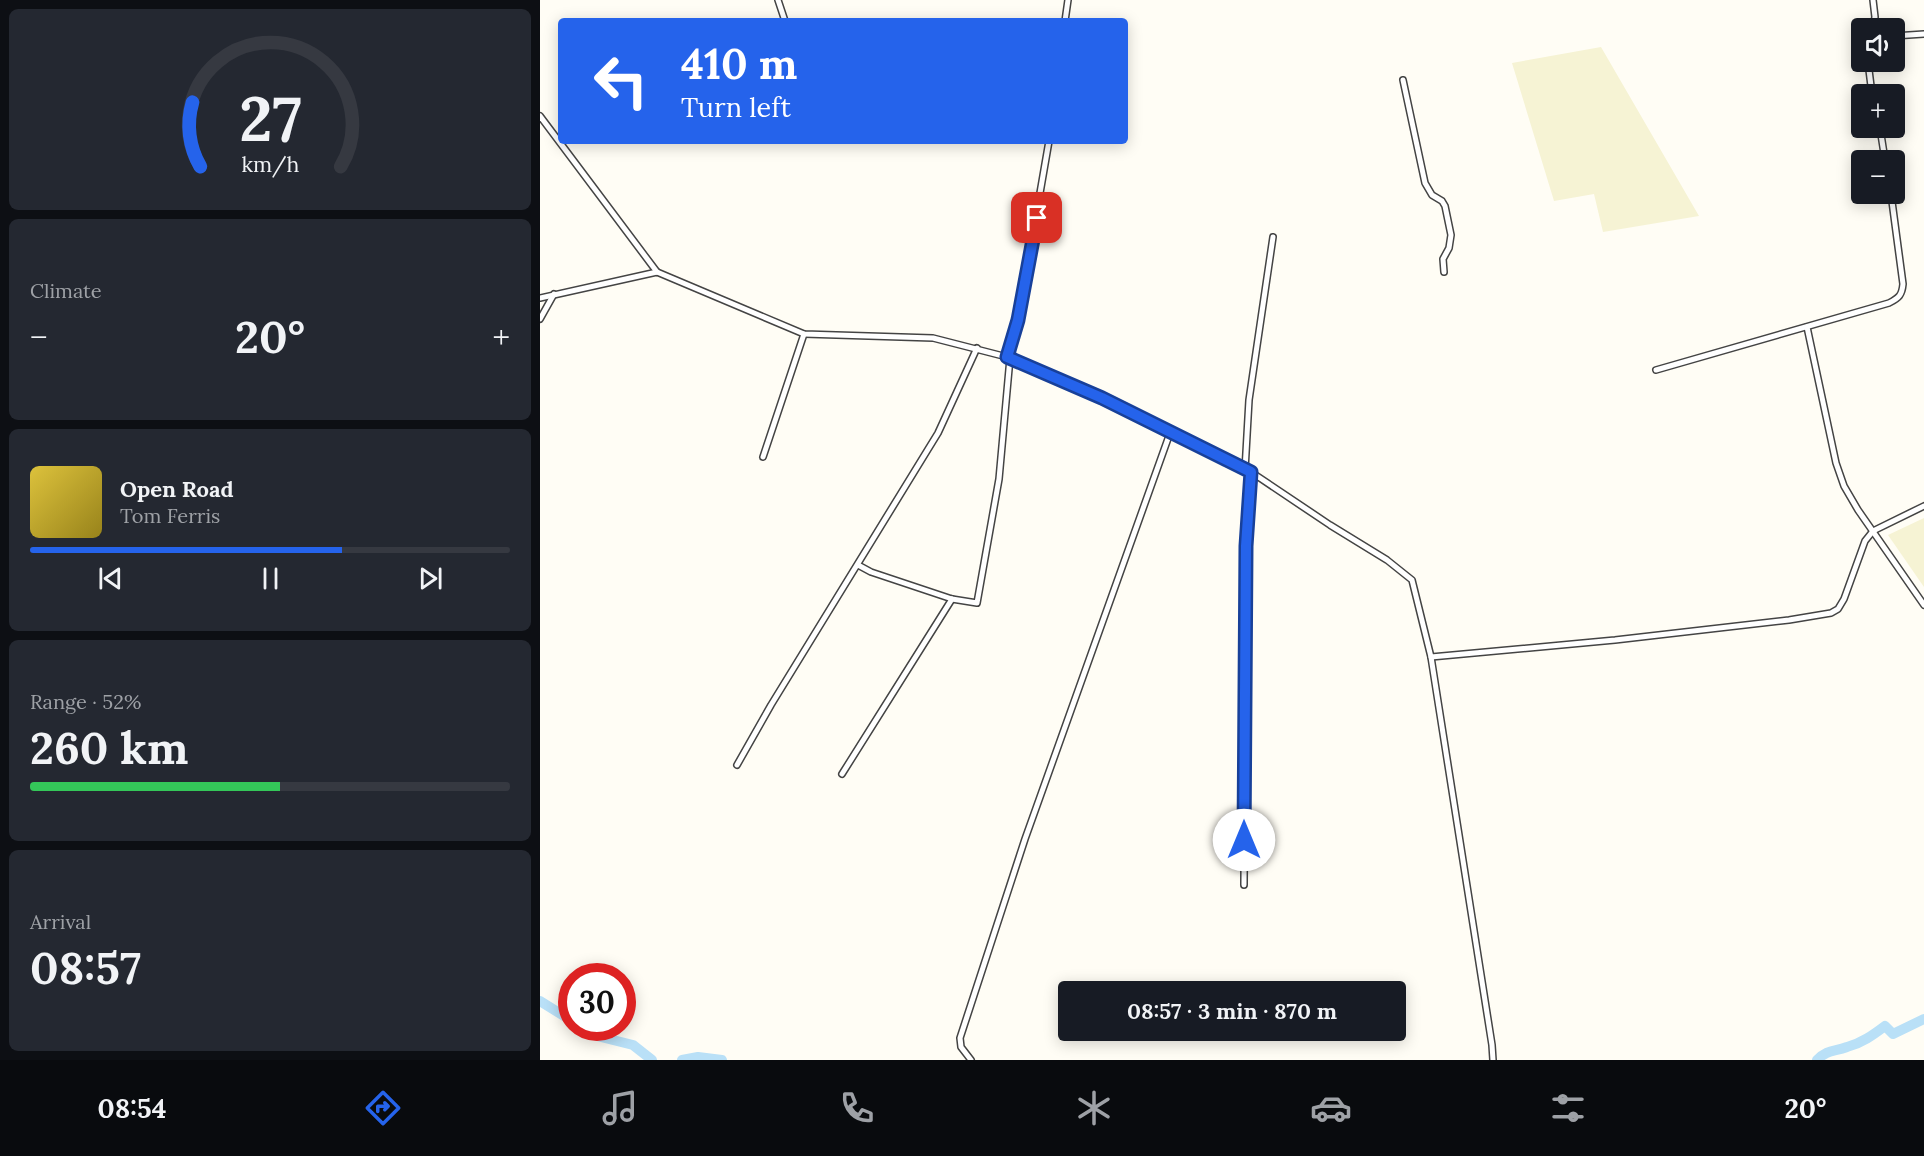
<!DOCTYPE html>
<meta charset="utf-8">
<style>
:root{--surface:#171b24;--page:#242831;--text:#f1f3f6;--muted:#9ea1a6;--line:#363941;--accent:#2563eb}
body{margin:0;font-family:Lora,serif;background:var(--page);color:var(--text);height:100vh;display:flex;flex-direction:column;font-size:22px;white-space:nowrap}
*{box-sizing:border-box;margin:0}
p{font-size:20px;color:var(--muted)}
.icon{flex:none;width:33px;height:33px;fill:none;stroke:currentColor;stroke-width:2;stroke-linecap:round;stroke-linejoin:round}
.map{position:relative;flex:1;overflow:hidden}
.details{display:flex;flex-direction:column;gap:9px;padding:9px;background:#0d0f14;width:540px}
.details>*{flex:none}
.guide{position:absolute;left:18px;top:18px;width:570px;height:126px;border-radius:6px;box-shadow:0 3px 15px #0003;background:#2563eb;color:#fff;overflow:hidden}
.tools{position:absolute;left:1311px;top:18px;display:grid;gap:12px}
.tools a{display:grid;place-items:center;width:54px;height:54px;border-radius:6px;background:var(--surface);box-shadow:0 3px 15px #0003;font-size:30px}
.speed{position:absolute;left:18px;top:963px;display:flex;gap:12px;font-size:30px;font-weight:700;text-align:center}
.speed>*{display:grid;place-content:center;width:78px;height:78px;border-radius:50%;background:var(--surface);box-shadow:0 3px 15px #0003;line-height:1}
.speed .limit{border:9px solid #d22;background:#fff;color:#111}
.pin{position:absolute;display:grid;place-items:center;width:51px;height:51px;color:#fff;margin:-26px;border-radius:12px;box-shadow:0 3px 9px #0006}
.me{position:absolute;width:66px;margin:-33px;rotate:0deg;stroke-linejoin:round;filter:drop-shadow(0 0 4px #0008)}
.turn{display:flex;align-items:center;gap:21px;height:126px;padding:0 24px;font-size:27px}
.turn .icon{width:78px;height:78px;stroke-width:2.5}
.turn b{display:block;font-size:42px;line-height:51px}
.big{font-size:45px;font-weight:700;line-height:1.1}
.details .tile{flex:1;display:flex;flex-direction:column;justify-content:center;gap:9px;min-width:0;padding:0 21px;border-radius:9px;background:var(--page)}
.details .dial{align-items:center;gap:0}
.dial svg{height:156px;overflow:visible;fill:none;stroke:var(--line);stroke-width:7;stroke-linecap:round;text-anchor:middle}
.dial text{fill:var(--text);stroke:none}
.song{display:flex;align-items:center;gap:18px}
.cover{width:72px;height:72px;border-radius:9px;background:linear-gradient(135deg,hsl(50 70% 55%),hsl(50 70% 35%))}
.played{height:6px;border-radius:3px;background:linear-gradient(90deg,var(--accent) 65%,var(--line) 65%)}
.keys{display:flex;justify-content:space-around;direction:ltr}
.heat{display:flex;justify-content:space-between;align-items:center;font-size:33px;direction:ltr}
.charge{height:9px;border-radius:4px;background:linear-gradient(90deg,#34c759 52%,var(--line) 0)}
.trip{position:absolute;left:518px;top:981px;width:348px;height:60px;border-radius:6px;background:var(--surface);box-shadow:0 3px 15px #0003;font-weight:700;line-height:60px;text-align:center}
.tabs{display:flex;height:96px;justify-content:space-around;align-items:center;background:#090b0e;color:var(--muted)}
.tabs .icon{width:42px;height:42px}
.tabs .active{color:var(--accent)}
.tabs b{font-size:27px;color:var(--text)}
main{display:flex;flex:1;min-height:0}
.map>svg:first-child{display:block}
.farmland{fill:#f6f3d4}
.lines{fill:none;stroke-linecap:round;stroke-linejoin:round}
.river{stroke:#b9e0f7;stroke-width:10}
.minor-casing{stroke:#444;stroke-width:8}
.minor{stroke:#fff;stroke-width:5}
.route-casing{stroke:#184099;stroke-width:15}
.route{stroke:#2563eb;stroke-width:10}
</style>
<main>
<section class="details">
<div class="tile dial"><svg viewBox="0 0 100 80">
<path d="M14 69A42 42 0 1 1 86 69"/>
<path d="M14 69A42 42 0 0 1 10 36" stroke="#2563eb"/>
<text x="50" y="56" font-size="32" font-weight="700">27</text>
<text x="50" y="72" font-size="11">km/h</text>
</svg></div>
<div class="tile"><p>Climate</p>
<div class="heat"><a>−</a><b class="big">20°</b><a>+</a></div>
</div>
<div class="tile">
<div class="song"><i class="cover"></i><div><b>Open Road</b><p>Tom Ferris</p></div></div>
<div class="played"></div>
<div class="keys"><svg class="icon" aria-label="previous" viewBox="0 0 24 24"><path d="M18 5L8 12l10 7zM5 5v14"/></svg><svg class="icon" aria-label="pause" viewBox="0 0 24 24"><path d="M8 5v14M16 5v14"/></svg><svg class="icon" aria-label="next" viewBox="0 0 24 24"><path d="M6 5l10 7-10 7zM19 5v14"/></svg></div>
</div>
<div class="tile"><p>Range · 52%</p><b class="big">260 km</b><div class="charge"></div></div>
<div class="tile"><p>Arrival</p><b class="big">08:57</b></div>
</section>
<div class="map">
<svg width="1384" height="1060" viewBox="0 0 1384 1060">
<rect width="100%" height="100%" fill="#fffdf5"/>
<g class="farmland">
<path d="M1061 47 1159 216 1063 232 1054 194 1014 201 972 63Z"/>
<path d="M1384 518V587L1348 535Z"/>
</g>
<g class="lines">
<g class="river">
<path d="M0 1001 32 1021"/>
<path d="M43 1028 57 1036 93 1045 112 1060"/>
<path d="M142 1060 158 1057 182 1060"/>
<path d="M1277 1060C1288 1049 1294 1052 1307 1047 1322 1043 1333 1035 1345 1026L1353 1034 1384 1019"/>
</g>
<g class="minor-casing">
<g id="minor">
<path d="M238 0 245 21"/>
<path d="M525 21 528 0"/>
<path d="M1333 28 1335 17 1333 0"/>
<path d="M1354 36 1384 34"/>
<path d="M1328 62 1332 94"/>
<path d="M863 80 885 183 892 195 902 201 905 206 911 235 909 248 903 259 904 272"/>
<path d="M0 116 117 272"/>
<path d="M1340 128 1345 160"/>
<path d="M0 298 117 272 264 334 393 338 467 357 478 320 509 141"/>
<path d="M0 319 14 294"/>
<path d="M1267 327 1296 463 1304 486 1318 510 1384 605"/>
<path d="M467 357 562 398 714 474 790 525 847 560 872 580 891 657 952 1045 953 1060"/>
<path d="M1116 370 1349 303C1359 298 1362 295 1363 284L1351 194"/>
<path d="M223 457 264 334"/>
<path d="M705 470 709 400 733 237"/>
<path d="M318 565 331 572 412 599 437 603 459 479 470 358"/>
<path d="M891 657 1075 640 1249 620 1291 613 1298 609 1304 599 1325 541 1333 531 1384 506"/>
<path d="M197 765 231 705 398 433 437 348"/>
<path d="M302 774 412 599"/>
<path d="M704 885 706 546 711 472"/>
<path d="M431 1060 421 1047 420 1038 485 839 630 433"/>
</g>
</g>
<use href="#minor" class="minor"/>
</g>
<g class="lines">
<g class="route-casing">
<path id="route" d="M497 218 478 320 467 357 562 398 711 472 706 546 704 840"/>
</g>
<use href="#route" class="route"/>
</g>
</svg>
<div class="tools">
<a><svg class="icon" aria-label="sound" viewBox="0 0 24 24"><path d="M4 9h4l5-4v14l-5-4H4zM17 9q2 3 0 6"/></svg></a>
<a>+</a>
<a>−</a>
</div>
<div class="speed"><div class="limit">30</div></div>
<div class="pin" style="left:497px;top:218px;background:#d93025"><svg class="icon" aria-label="arrive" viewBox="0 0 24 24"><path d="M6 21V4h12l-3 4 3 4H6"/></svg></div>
<svg class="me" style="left:704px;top:840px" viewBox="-20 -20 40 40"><circle r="19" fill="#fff"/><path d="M0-13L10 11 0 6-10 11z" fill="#2563eb"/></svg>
<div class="trip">08:57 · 3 min · 870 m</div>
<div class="guide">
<div class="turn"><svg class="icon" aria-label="left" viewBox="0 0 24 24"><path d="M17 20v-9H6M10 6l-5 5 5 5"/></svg><div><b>410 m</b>Turn left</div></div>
</div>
</div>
</main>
<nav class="tabs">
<b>08:54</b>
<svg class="icon active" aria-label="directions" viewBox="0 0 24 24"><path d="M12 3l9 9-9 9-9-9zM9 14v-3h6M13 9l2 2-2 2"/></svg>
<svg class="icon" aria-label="music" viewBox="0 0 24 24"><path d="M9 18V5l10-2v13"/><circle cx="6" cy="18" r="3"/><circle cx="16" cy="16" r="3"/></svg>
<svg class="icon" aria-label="phone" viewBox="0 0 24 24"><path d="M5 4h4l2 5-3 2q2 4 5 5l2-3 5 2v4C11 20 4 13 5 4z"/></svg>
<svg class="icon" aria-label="climate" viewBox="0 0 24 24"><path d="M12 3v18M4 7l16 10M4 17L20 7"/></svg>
<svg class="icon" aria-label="car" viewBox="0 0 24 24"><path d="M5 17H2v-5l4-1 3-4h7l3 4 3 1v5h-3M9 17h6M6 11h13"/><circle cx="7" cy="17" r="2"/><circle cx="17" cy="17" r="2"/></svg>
<svg class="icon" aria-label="filters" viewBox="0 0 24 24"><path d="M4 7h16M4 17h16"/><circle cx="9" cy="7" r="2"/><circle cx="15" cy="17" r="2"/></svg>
<b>20°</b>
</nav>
